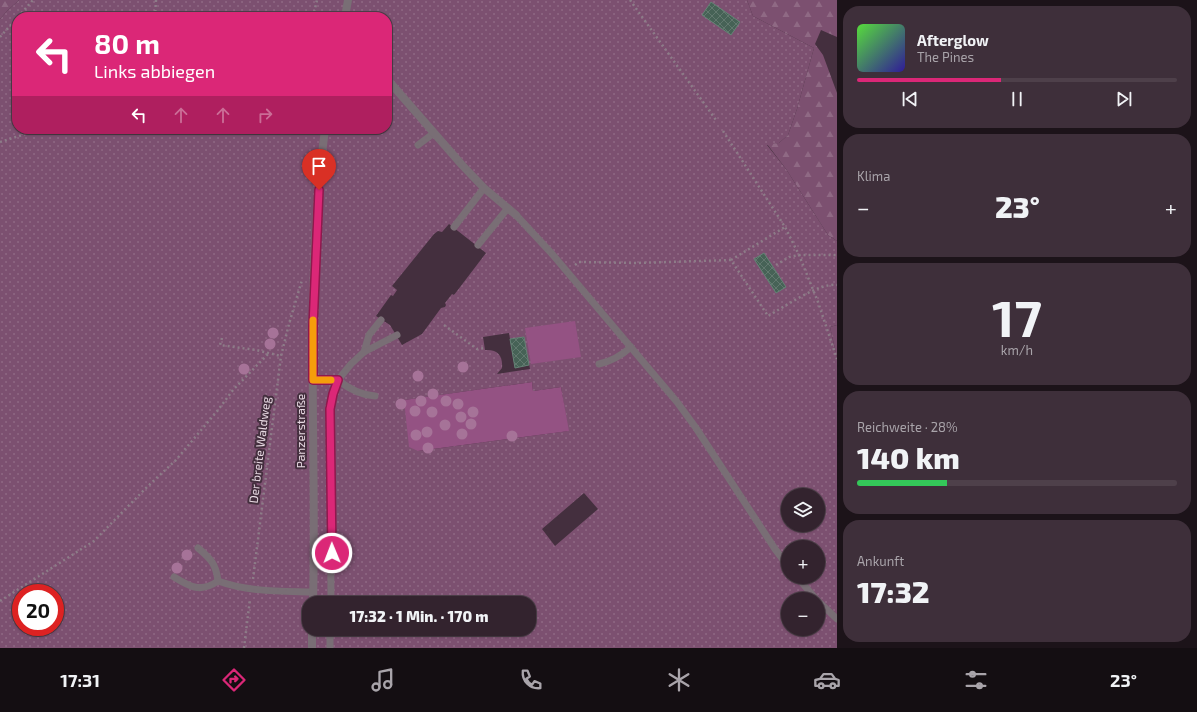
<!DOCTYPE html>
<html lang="de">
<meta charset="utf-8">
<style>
:root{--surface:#33232e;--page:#3e2f3a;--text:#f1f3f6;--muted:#a9a4aa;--line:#4e404a;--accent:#db2777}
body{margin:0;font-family:"Exo 2",sans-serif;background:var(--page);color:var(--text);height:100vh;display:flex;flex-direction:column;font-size:15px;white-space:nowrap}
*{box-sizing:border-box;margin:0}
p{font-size:13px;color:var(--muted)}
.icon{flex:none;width:22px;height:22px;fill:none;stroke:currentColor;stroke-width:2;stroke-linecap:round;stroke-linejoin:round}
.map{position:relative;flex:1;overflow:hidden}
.panel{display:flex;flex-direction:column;gap:6px;padding:6px;background:#1c1319;width:360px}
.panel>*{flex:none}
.top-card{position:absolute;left:12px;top:12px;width:380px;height:122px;border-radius:16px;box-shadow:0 1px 3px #0004,0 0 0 1px var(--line);background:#db2777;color:#fff;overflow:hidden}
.buttons{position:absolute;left:781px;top:488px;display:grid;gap:8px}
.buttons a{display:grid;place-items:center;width:44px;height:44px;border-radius:50%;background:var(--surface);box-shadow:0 1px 3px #0004,0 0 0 1px var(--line);font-size:20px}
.speed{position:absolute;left:12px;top:584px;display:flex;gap:8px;font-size:20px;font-weight:700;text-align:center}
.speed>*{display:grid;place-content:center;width:52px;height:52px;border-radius:50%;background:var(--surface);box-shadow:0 1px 3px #0004,0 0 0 1px var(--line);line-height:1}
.speed .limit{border:6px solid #d22;background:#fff;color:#111}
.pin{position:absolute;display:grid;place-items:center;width:34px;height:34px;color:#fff;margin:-41px -17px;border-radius:50% 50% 50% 0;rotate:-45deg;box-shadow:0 0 4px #0007}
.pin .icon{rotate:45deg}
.me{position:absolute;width:44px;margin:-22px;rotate:359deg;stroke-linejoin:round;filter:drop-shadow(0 0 3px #0008)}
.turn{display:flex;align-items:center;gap:14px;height:84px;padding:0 16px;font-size:18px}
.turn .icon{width:52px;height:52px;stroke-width:2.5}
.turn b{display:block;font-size:28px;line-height:34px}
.lanes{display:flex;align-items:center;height:38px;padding:0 16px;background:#0003;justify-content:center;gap:20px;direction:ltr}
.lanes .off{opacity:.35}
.big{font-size:30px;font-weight:800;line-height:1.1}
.panel .tile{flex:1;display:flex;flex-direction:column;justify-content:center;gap:6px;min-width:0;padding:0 14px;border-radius:16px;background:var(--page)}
.panel .dial{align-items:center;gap:0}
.dial b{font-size:52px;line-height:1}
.song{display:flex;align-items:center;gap:12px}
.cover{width:48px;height:48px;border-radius:6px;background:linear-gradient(135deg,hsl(110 70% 55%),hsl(250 70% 35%))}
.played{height:4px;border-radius:2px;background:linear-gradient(90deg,var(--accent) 45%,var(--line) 45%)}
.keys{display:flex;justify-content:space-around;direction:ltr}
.heat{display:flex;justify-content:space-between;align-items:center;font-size:22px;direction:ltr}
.charge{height:6px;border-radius:3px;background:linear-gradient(90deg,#34c759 28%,var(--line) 0)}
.trip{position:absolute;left:302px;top:596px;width:234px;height:40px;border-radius:16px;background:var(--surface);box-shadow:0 1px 3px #0004,0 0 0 1px var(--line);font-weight:800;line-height:40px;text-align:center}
.dock{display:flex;height:64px;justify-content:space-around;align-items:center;background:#140e12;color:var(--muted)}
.dock .icon{width:28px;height:28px}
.dock .active{color:var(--accent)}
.dock b{font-size:18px;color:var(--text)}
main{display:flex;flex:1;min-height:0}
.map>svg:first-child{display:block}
.grass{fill:url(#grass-dots);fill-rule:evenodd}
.forest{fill:url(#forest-firs)}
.water{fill:#945283}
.building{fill:url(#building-cross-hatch);stroke:#658376}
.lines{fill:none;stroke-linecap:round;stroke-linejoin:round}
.path{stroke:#8d7c88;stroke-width:2.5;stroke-dasharray:2 3;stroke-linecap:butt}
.service{stroke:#796e75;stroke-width:7}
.minor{stroke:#796e75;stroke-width:8}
.tree{fill:#a67398}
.route-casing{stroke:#8e194d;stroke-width:10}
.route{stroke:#db2777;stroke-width:7}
.slow{stroke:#f59e0b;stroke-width:7}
.labels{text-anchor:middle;stroke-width:4;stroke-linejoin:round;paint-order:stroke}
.street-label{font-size:12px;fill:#e7d9e2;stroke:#442f3e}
</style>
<main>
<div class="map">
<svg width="837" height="648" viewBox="0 0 837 648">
<defs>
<pattern id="grass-dots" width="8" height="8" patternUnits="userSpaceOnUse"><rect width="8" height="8" fill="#7c5070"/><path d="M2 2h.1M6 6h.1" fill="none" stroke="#8f6984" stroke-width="1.8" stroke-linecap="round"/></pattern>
<pattern id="forest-firs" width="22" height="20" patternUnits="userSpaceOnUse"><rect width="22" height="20" fill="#7c5070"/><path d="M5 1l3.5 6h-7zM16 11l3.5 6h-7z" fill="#8f6984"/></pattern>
<pattern id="building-cross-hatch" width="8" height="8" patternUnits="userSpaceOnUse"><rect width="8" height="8" fill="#466256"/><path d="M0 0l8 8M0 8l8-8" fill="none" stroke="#61786e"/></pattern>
</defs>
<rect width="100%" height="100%" fill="#442f3e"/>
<path class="grass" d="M19 0H747L753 16 814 48 797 109 788 135 779 143 767 145 786 169 828 235 837 241V325L830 327 837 358V648H0V19L7 11ZM17 17H387V129H17ZM449 224 486 253 454 295 452 294 445 303 446 305 445 307 441 308 422 334 402 345 390 325 376 316 391 295 393 296 397 290 392 286 434 234 438 231 442 232ZM509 333 510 339 524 337 530 369 497 374 502 368C503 356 498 349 485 350L483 337ZM532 382 533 391 561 387 568 431 418 451 405 400ZM584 493 598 509 555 546 542 529ZM788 495H818V525H788ZM788 547H818V577H788ZM21 593H55V627H21ZM788 599H818V629H788ZM309 603H529V629H309Z"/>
<g class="forest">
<path d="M0 0H19L7 11 0 19Z"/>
<path d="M747 0H837V37L821 30 815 44 823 55 837 93V241L828 235 786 169 767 144 779 143 788 135 797 109 814 48 753 16Z"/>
<path d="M837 325V358L830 327Z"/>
</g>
<g class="water">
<path d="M575 321 581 357 531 364 525 328Z"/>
<path d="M532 382 533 391 561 387 569 431 418 451 409 447 404 400Z"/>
</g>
<g class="building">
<path d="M711 2 740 22 731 35 702 15Z"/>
<path d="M764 253 786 287 776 293 754 259Z"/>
<path d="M524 337 529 365 515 368 510 339Z"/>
</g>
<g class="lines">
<g class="path">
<path d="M630 0 716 120"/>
<path d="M18 17 33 0"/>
<path d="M155 17 156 0"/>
<path d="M313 17 317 0"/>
<path d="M0 37 17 18"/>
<path d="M723 131 785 227 799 255 818 302 837 359"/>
<path d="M0 142 41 129"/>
<path d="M731 260 785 227"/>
<path d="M575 265 579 262 637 263 731 260 768 316C784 307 820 282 837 285"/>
<path d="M776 265 789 257 799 255H837"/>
<path d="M444 325 477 349 485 348"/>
<path d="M222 338 220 345 256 350 281 356"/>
<path d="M253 579 281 356 289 324 302 280"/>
<path d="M0 601 94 541 147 487 176 460 218 410 233 390 269 353"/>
<path d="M244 648 250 599"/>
</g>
<g class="service">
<path d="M418 145 434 133"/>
<path d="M516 215 553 255 677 402 696 428 775 549 788 566"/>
<path d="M454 227 484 188"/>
<path d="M478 245 508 208"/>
<path d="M364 352 369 335 381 320"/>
<path d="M599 364C612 361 621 356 631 347"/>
<path d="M313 380H338L351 364 364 352 397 335"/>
<path d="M198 548C211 559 216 564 218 581 248 592 281 591 313 592"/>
<path d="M174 577C190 587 201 593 218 581"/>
<path d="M797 577 816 599"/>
<path d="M818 601 837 619"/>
<path d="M331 603 330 409 333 394 338 380C349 389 361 395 375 396"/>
<path d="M330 648V629"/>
</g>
<g class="minor">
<path d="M345 17 348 0"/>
<path d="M387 79 462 165 484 188 516 215"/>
<path d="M313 603C317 445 304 286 325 129"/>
<path d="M312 648V629"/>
</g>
</g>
<g class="tree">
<circle cx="273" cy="333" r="5.5"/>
<circle cx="270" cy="344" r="5.5"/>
<circle cx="463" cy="367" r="5.5"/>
<circle cx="244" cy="369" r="5.5"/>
<circle cx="418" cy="376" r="5.5"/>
<circle cx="433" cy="394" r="5.5"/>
<circle cx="421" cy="401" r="5.5"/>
<circle cx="446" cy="401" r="5.5"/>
<circle cx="401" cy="404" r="5.5"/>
<circle cx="458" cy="404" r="5.5"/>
<circle cx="415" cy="411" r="5.5"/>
<circle cx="432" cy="412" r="5.5"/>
<circle cx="473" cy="412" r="5.5"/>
<circle cx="461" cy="417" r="5.5"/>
<circle cx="471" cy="424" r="5.5"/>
<circle cx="445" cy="425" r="5.5"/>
<circle cx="427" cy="432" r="5.5"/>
<circle cx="462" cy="434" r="5.5"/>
<circle cx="416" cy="435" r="5.5"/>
<circle cx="512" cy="436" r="5.5"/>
<circle cx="428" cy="448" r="5.5"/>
<circle cx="187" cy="555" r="5.5"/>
<circle cx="177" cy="568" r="5.5"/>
</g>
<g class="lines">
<g class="route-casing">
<path id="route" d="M319 190 313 326V380H338L333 394 330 409 332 553"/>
</g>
<use href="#route" class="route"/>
<path class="slow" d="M313 320V380H331"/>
</g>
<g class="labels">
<g class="street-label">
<text transform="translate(301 431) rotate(-90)" y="4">Panzerstraße</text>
<text transform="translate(260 450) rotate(-83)" y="4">Der breite Waldweg</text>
</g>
</g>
</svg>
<div class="buttons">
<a><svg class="icon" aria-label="layers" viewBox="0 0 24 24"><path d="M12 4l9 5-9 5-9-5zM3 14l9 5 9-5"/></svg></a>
<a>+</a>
<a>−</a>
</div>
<div class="speed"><div class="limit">20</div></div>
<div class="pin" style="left:319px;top:190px;background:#d93025"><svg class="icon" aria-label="arrive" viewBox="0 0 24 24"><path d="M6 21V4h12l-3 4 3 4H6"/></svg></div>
<svg class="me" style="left:332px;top:553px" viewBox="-20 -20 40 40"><circle r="17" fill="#db2777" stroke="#fff" stroke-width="3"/><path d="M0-11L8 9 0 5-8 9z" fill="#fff"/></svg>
<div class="trip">17:32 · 1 Min. · 170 m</div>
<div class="top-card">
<div class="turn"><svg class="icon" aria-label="left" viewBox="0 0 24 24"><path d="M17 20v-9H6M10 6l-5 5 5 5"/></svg><div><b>80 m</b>Links abbiegen</div></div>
<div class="lanes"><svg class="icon" aria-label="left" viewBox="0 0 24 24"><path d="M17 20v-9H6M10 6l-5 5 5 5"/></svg><svg class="icon off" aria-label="ahead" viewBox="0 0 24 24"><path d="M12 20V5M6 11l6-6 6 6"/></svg><svg class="icon off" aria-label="ahead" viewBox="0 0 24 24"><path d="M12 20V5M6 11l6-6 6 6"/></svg><svg class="icon off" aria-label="right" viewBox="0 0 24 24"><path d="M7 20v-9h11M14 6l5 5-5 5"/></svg></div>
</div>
</div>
<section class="panel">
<div class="tile">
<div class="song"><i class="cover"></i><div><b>Afterglow</b><p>The Pines</p></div></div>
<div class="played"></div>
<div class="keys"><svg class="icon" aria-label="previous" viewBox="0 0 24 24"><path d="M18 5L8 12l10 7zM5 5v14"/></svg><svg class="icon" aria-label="pause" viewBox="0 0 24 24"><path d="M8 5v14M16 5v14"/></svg><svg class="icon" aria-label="next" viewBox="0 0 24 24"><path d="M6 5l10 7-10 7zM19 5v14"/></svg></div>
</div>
<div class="tile"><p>Klima</p>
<div class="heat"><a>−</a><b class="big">23°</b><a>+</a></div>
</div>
<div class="tile dial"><b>17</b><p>km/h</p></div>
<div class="tile"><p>Reichweite · 28%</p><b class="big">140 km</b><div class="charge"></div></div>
<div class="tile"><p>Ankunft</p><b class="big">17:32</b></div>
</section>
</main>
<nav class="dock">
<b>17:31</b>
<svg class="icon active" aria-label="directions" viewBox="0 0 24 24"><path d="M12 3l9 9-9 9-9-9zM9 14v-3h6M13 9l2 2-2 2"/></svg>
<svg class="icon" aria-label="music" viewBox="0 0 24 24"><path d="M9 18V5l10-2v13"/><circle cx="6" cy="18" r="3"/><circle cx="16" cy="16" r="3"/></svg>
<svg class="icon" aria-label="phone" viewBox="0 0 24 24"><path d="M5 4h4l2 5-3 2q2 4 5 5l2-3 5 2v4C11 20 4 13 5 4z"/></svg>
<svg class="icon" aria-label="climate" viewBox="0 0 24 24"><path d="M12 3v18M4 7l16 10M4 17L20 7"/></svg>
<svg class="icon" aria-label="car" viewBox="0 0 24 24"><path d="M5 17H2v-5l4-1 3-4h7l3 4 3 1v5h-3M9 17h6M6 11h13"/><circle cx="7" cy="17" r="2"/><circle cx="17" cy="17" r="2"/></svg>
<svg class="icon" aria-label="filters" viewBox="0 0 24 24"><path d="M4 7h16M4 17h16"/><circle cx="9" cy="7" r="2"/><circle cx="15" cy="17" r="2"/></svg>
<b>23°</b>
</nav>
